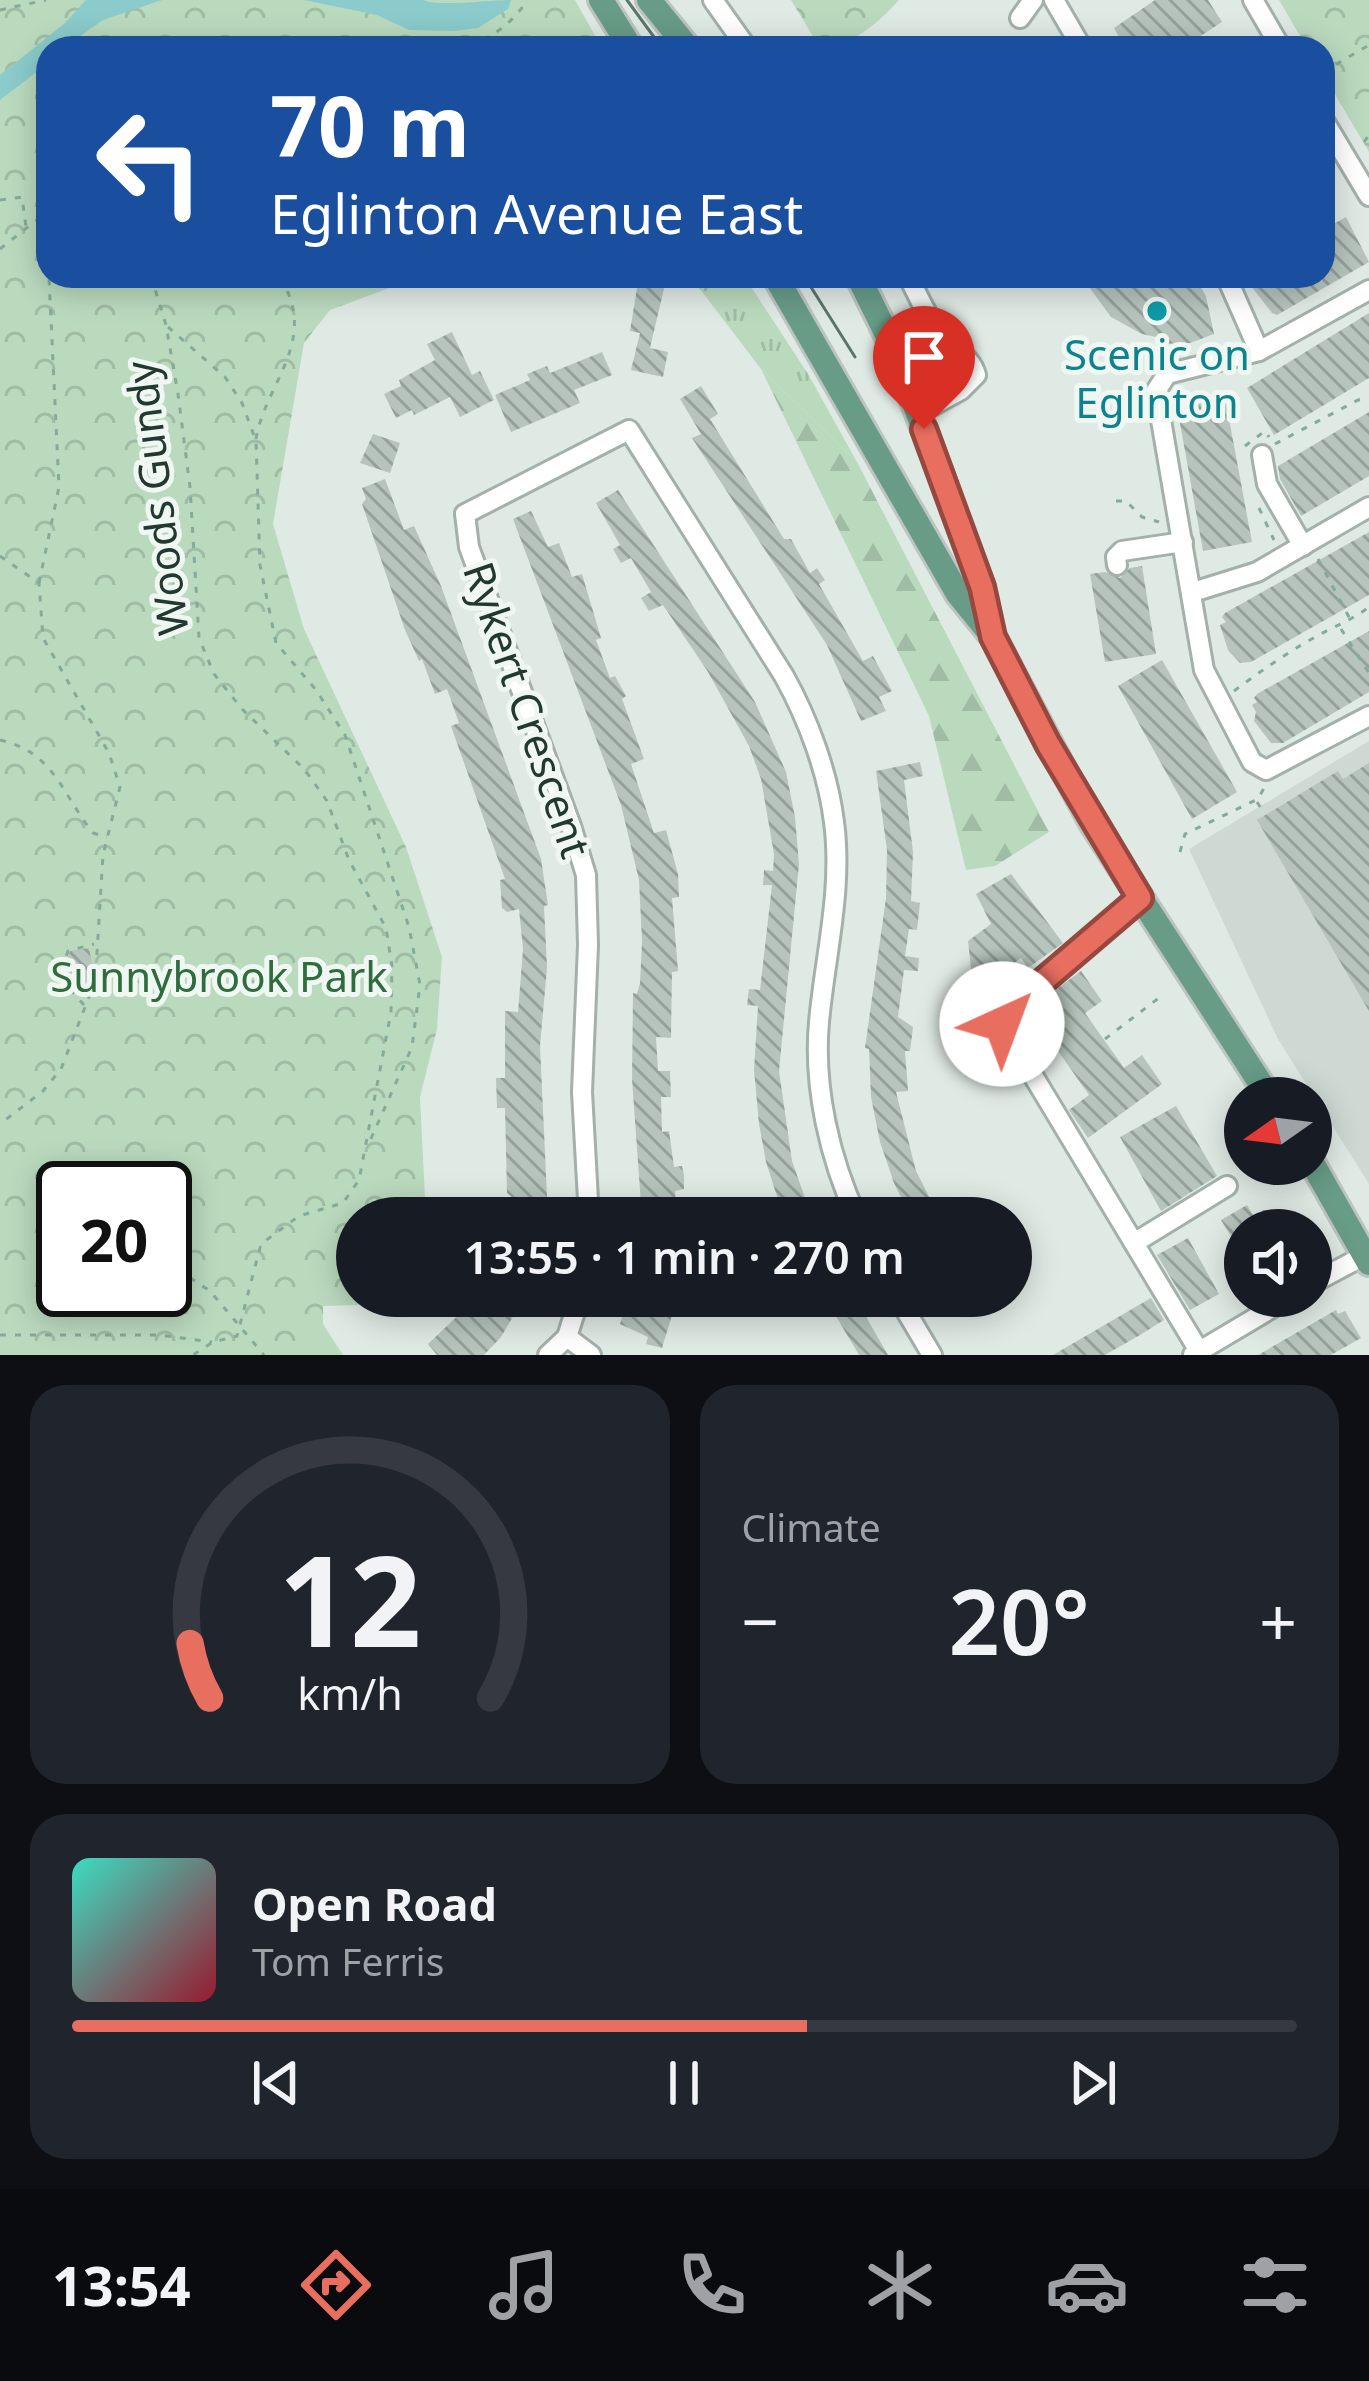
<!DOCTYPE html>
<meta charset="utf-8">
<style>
:root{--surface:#171b24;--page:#20242c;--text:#f1f3f6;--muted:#9ea1a6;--line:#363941;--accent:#e86e60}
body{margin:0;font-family:"Noto Sans",sans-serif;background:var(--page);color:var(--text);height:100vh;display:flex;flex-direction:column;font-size:45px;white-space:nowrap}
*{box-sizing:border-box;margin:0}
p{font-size:39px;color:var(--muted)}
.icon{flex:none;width:66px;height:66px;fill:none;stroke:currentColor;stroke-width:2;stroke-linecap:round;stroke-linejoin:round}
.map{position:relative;height:1355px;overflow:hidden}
.panel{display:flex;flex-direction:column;gap:30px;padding:30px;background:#0d0f14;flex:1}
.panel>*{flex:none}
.top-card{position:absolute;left:36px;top:36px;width:1299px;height:252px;border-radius:36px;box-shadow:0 6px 30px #0003;background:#1a4fa0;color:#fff;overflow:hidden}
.needle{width:78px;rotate:256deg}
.tools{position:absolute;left:1224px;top:1077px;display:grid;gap:24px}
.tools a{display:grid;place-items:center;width:108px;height:108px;border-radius:50%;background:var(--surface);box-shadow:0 6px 30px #0003;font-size:60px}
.speed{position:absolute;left:36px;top:1161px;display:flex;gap:24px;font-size:60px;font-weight:700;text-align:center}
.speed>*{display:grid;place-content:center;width:156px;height:156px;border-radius:50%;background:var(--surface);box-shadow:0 6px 30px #0003;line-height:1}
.speed .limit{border:6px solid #111;border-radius:18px;background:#fff;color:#111}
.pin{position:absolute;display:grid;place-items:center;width:102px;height:102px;color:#fff;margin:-123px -51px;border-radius:50% 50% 50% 0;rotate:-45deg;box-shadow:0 0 12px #0007}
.pin .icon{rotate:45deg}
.me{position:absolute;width:132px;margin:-66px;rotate:43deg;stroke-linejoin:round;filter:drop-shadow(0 0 9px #0008)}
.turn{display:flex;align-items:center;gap:42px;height:252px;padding:0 36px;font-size:54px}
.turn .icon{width:156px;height:156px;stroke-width:2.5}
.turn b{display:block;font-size:84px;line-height:102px}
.big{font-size:90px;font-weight:600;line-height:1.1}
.panel .tile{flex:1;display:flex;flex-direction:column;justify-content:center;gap:18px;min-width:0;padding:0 42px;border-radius:36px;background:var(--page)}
.panel .dial{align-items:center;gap:0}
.dial svg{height:312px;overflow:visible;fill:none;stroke:var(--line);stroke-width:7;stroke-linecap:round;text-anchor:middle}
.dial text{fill:var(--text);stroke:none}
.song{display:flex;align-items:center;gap:36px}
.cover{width:144px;height:144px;border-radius:18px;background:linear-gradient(135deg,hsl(170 70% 55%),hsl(350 70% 35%))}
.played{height:12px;border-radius:6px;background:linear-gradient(90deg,var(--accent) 60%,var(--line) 60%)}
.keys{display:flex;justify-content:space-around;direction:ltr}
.heat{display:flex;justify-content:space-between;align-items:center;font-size:66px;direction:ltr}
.panel .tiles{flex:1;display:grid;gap:30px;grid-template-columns:1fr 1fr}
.tile:last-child{grid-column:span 2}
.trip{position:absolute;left:336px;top:1197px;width:696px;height:120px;border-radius:60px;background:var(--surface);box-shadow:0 6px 30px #0003;font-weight:600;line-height:120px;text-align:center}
.tabs{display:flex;height:192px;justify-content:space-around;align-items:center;background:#090b0e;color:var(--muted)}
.tabs .icon{width:84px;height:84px}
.tabs .selected{color:var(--accent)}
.tabs b{font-size:54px;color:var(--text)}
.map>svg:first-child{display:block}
.built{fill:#ced9d3}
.grass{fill:url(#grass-tufts)}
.forest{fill:url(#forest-firs)}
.park{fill:url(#park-crowns);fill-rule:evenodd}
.water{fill:#8bcbcb}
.building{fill:url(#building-back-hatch)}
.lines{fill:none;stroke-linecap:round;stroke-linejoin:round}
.minor-casing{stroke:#a3b1aa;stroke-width:24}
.major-casing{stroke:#bdc4c1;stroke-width:30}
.path{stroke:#83ab99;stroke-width:3;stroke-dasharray:6 9;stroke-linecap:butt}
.minor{stroke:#fff;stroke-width:18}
.major{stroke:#689c87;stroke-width:24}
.tram{stroke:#5c756b;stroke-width:3}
.route-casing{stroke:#97483e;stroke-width:30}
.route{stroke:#e86e60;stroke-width:21}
.culture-dot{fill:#0f9aa8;stroke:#f0f7f2;stroke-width:4.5}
.labels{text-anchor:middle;stroke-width:10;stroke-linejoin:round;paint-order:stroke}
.culture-label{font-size:42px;fill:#0d838f;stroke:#f0f7f2}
.street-label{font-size:42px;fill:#22392f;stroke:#f0f7f2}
.park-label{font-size:42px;fill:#2f6d3e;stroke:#f0f7f2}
</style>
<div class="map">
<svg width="1369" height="1355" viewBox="0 0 1369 1355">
<defs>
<pattern id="grass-tufts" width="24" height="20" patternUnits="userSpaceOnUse" patternTransform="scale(3)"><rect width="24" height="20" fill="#badabe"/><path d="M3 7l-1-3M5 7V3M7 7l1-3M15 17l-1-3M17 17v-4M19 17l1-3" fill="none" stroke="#a0bca4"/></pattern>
<pattern id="forest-firs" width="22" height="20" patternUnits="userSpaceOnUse" patternTransform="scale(3)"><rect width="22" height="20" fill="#badabe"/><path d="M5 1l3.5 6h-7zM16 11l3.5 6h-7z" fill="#a0bca4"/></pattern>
<pattern id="park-crowns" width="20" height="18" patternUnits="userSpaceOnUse" patternTransform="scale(3)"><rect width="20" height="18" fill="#badabe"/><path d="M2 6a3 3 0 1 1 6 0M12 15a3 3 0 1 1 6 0" fill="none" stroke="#a0bca4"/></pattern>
<pattern id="building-back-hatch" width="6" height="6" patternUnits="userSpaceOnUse" patternTransform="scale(3)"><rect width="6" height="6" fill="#b6c4bd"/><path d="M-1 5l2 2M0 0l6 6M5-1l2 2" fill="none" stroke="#94a09a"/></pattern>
</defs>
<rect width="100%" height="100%" fill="#e0eae4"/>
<path class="built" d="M1369 741V1184L1278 1039 1189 849Z"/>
<path class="grass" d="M690 276H744L808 374 857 462 761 369Z"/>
<path class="forest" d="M761 369 857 462 1049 832 995 866 966 870 929 716Z"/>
<g class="park">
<path d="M0 0H575L602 48H48V276H422L330 310 304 343 273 524 304 629 406 847 442 957 437 1029 420 1097 426 1218H357V1296H393L390 1304 323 1306V1324L343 1355H0ZM63 1188H165V1290H63Z"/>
<path d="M791 0H899C881 21 849 48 820 48Z"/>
<path d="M1279 0H1369V152L1323 74V48H1307Z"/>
</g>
<g class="water">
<path d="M86 0H162L103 20 63 48H48V63L0 100V75L65 23Z"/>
<path d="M304 0H423C438 7 490 0 511 0L508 9 478 28 454 31 409 30 377 15Z"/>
</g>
<g class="building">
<path d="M1155 0H1208L1222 22 1182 48H1125L1114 28Z"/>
<path d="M1346 217 1369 262 1277 315 1272 313 1251 286 1256 282 1253 276H1323V230Z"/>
<path d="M639 276H667L650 348 668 352 663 377 631 370 640 333 630 331Z"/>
<path d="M1081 276H1194L1206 296 1214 334 1190 343 1161 344V338L1142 334 1111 317Z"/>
<path d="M1369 313V378L1274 435 1247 388Z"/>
<path d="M452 332 472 375 480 371 494 400 460 417 450 397 414 415 412 410 396 418 384 394 401 386 399 380 435 360 427 344Z"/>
<path d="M602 352 612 375 574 390 580 403 511 432 495 395 530 380 527 374 547 366 550 373Z"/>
<path d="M701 386 718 414 710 419 784 539H791L810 573 817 568 825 580 819 584 863 661 873 656 892 691 879 697 886 711 861 721 827 645 692 438 701 434 680 399Z"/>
<path d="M1224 392 1252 542 1203 551 1176 401Z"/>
<path d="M1369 412V476L1301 516 1280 479 1278 466Z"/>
<path d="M373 434 400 443 390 473 360 463Z"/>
<path d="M385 479 404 530 414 526 441 586 541 859 548 905 544 906 547 968 540 1046 548 1218H521L514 1199 507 1193 505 1108H497L496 1078H505V1011L518 1012 523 949 519 909 507 912 502 908 500 880 505 879 451 726 459 723 447 689 435 694 422 659 419 661 405 630 362 504 366 499 362 488Z"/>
<path d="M618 490 755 702 786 772 795 817 799 864 779 1071 792 1161 812 1218H784L766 1162 759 1124 754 1070 758 1006 747 1005 749 989 760 990 772 885H763L764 870 773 871 774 854 761 779 749 746 708 672 663 605 649 611 641 598 651 592 631 558 621 563 613 549 620 545 596 503Z"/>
<path d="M531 511 548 547 559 543 572 577 582 574 601 638 596 640 610 678 615 676 626 696 622 699 644 759 631 764 654 833 666 830 678 874 679 897 672 898 678 971 672 972 671 1038 656 1037 658 1071H670L671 1097H661L662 1132 669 1131 674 1167 682 1166 684 1175V1189L675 1191 677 1218H642L632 1079 633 993 637 994 640 983 642 941 639 880 621 805 513 519Z"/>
<path d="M1369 532V595L1251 662 1240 663 1228 650 1220 625 1226 622 1222 617 1225 613Z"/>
<path d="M1142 566 1156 654 1105 662 1090 574 1105 572 1120 578 1130 568Z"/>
<path d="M1369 631V692L1283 743H1271L1254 721 1256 712 1252 705 1257 702 1254 698 1257 694Z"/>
<path d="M1162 660 1237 792 1192 819 1118 686Z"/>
<path d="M920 762 923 776 904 780 913 852 911 901 920 903 917 930 909 929 905 956 919 958 918 971 904 970 898 1017 913 1027 910 1051H905L908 1091 896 1092 916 1171 940 1218H911L894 1183 880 1142 871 1097 869 1049 865 1048 886 898 887 850 876 771Z"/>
<path d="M1369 763V1011L1257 820 1338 771 1343 779Z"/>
<path d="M1011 874 1063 943 1028 968 1021 958 979 988 972 978 968 941 991 924 976 894Z"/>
<path d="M89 948 92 963 87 981 74 992 61 977 70 951Z"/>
<path d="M1081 971 1102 1001 1085 1013 1124 1068 1142 1055 1162 1084 1088 1138 1069 1110 1089 1095 1049 1038 1035 1048 1017 1023 1033 1008 1036 1011 1057 996 1054 991Z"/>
<path d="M1176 1106 1217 1176 1161 1211 1120 1137Z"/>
<path d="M1247 1205 1262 1230H1245V1259L1221 1220Z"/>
<path d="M1188 1238 1219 1294 1190 1310 1157 1255Z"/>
<path d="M499 1296H514L522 1301 501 1337 484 1355H437L428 1344 470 1304 485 1317Z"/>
<path d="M634 1296H660L658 1308 673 1312 662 1348 646 1344 648 1337 620 1324 628 1298 634 1300Z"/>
<path d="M824 1296H854L888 1355H859Z"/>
<path d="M1151 1298 1164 1320 1140 1335 1105 1355H1053Z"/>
<path d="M1336 1310 1338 1314 1345 1311 1361 1338 1331 1355H1258Z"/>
</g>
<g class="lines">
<g class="minor-casing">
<g id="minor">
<path d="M713 0 747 48"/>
<path d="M1054 0 1082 48"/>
<path d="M1253 0 1281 48"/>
<path d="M1020 18 1033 0"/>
<path d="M1323 119 1369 196"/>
<path d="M908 276C919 297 928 320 944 338 956 351 971 357 976 375L961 390 919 413"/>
<path d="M1226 276 1259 351"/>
<path d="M1369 290 1259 351 1167 374 1156 391 1204 670 1252 762 1266 770 1369 716"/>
<path d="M1262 455 1267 484 1303 546"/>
<path d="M1117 565 1116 557 1122 551 1183 542"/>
<path d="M1193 592 1257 572 1369 507"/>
<path d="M1140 898 1009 1010 1002 1024 1199 1351"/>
<path d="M589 1218 582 1092 588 945 586 875 571 826 469 547 465 514 629 430 784 676C808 719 828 773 834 822 843 889 825 956 819 1022 813 1088 830 1159 857 1218"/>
<path d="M1134 1243 1227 1186"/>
<path d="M1311 1284 1369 1253"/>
<path d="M897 1296 932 1355"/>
<path d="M567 1337 591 1355"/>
<path d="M548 1355 567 1337 580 1296"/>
<path d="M1193 1355 1292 1296"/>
</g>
</g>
<g class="major-casing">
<g id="major">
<path d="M601 0 631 48"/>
<path d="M649 0 688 48"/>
<path d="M775 276 958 594 993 637 1092 823 1270 1098"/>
<path d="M858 276 895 351 982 587 991 629"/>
<path d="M1311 1161 1369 1263"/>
</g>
</g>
<g class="path">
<path d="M0 10 46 0"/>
<path d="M328 48 380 41 407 48"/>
<path d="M455 48C489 42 508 27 528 0"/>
<path d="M1323 72 1369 45"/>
<path d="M1364 142 1369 135"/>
<path d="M0 200 22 197 26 227"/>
<path d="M0 249 48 211"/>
<path d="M151 276 166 325 178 394 190 487 199 638 214 674 242 709 305 770 327 801 349 860 386 928 392 966 391 1012 359 1180 343 1203 299 1216 261 1244 237 1336 213 1342 193 1355"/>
<path d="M168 327 225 377 242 403 256 441 260 565 276 643 316 690 345 735 409 927 420 985 412 1047 369 1143"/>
<path d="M256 439C265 383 321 340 279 276"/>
<path d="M1275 444 1358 400 1369 399"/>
<path d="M1245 446 1265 431 1269 437"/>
<path d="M1116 501H1126L1142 517 1159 522"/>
<path d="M1259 508 1274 540"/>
<path d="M0 556 39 583 43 638 109 753 120 787 103 855 96 969 89 997 61 1069 43 1091 0 1124"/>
<path d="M1318 559 1350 619"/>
<path d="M39 583 59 487 48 257"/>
<path d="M1341 629 1369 673"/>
<path d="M1234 691C1261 671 1288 652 1317 636 1335 626 1352 620 1369 607"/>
<path d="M0 740C54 752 62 794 93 833L107 837"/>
<path d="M1257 802 1264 813"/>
<path d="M1180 852 1185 834 1258 799 1264 788"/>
<path d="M84 1005 59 977 68 951 94 944"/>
<path d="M1105 1039 1164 994"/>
<path d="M165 1261 210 1291 264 1355"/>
<path d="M0 1335H160L212 1342"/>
</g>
<use href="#minor" class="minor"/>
<use href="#major" class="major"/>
<g class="tram">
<path d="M627 0 662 48"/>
<path d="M804 276 855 357"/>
</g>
</g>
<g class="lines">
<g class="route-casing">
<path id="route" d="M924 429 982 587 993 637 1048 744 1140 898 1009 1010 1002 1024"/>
</g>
<use href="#route" class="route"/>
</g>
<circle class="culture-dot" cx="1157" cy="311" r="12"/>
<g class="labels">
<g class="culture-label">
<text x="1157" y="370">Scenic on<tspan x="1157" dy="48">Eglinton</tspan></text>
</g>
<g class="street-label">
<text transform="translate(157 498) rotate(-97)" y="15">Woods Gundy</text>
<text transform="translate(527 710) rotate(71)" y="15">Rykert Crescent</text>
</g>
<g class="park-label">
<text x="219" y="992">Sunnybrook Park</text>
</g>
</g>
</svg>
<div class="tools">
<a><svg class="needle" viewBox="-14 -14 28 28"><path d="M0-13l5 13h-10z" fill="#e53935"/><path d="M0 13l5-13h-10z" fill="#9ea1a6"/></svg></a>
<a><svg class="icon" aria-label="sound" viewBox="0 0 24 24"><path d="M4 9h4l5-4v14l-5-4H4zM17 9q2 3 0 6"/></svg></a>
</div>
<div class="speed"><div class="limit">20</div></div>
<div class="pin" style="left:924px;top:429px;background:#d93025"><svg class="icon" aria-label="arrive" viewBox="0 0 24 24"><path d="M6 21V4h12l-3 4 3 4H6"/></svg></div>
<svg class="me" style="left:1002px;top:1024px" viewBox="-20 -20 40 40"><circle r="19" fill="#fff"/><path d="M0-13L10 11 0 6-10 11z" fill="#e86e60"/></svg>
<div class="trip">13:55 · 1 min · 270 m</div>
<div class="top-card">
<div class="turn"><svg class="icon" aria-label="left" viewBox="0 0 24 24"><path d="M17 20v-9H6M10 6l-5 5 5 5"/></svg><div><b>70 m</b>Eglinton Avenue East</div></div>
</div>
</div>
<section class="panel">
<div class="tiles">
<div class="tile dial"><svg viewBox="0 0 100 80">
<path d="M14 69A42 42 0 1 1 86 69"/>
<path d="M14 69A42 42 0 0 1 9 55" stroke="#e86e60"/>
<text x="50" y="56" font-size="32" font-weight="700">12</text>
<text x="50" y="72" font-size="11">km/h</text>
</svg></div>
<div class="tile"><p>Climate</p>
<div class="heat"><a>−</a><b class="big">20°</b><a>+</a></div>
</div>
<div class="tile">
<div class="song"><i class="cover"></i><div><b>Open Road</b><p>Tom Ferris</p></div></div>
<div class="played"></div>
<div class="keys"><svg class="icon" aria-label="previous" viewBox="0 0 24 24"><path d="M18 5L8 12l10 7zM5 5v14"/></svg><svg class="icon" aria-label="pause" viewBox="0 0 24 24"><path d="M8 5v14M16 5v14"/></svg><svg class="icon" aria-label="next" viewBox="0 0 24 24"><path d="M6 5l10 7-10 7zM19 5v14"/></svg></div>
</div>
</div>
</section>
<nav class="tabs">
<b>13:54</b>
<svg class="icon selected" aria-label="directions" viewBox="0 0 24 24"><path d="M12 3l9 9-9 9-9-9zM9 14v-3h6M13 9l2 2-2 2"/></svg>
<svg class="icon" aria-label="music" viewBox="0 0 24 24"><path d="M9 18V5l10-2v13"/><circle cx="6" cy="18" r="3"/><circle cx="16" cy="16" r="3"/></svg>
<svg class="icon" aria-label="phone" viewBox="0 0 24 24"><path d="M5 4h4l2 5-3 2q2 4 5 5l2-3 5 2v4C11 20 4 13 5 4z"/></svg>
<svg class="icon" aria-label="climate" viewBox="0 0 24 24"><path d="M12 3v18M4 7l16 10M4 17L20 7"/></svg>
<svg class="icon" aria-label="car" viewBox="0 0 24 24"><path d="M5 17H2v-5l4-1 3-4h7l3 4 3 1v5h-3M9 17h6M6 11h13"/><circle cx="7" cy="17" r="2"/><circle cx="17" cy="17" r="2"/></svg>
<svg class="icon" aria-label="filters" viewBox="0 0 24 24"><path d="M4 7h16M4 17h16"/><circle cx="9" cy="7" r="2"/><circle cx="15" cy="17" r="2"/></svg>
</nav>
